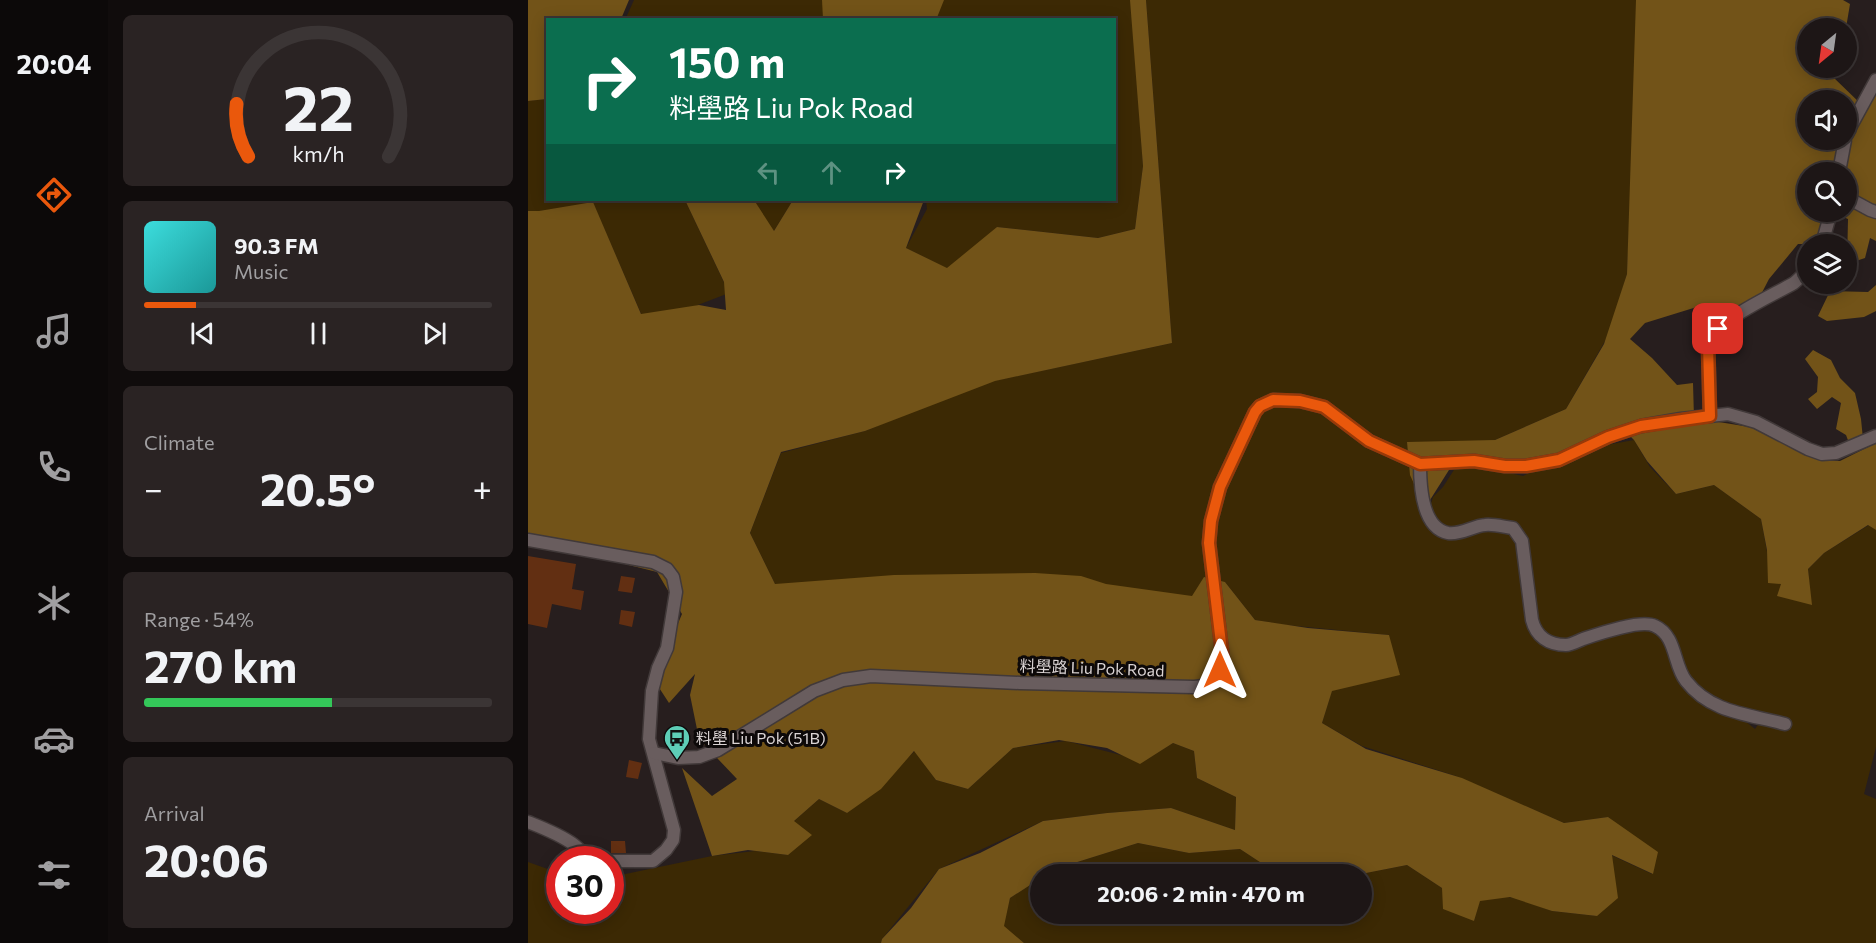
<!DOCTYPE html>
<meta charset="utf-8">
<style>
:root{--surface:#1d1616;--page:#2a2323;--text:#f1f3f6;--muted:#a09fa1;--line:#3b3535;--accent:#ea580c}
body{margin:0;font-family:Commissioner,"Noto Sans SC",sans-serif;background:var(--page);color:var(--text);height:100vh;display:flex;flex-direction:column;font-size:22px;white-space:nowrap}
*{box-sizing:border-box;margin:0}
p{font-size:20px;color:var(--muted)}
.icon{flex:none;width:33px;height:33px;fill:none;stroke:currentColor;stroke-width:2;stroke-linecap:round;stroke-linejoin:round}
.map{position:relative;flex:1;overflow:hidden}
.drawer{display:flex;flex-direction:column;gap:15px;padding:15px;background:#100c0c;width:420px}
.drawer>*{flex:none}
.top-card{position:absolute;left:18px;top:18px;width:570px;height:183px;border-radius:0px;box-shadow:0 3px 15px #0003,0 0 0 2px var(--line);background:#0b6e4f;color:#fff;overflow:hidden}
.needle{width:39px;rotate:209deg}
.fabs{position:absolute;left:1269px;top:18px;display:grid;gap:12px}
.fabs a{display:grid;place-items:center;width:60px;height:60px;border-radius:50%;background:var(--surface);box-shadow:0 3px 15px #0003,0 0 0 2px var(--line);font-size:30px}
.speed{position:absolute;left:18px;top:846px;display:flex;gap:12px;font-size:30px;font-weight:700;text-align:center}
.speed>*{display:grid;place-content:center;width:78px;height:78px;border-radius:50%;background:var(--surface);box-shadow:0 3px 15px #0003,0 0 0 2px var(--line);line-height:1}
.speed .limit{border:9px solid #d22;background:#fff;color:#111}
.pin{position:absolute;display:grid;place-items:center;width:51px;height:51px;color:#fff;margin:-26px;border-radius:12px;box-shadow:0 3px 9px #0006}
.me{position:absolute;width:66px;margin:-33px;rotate:0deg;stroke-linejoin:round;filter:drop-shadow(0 0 4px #0008)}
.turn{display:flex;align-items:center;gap:21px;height:126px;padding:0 24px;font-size:27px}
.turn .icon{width:78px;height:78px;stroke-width:2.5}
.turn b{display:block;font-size:42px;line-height:51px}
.lanes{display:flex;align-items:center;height:57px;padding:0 24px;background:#0003;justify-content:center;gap:30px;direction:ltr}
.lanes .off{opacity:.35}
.big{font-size:45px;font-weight:700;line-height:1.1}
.drawer .widget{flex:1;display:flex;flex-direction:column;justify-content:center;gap:9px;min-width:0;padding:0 21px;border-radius:9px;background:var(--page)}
.drawer .dial{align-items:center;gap:0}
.dial svg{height:156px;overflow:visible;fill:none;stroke:var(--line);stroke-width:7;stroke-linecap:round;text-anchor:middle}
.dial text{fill:var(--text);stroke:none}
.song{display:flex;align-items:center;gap:18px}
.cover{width:72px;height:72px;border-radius:9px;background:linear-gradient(135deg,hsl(180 70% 55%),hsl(180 70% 35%))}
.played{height:6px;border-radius:3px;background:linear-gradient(90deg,var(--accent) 15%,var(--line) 15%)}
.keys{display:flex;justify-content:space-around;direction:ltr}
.heat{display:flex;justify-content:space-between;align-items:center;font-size:33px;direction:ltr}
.charge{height:9px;border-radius:4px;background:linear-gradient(90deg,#34c759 54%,var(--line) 0)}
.trip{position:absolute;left:502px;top:864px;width:342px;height:60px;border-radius:30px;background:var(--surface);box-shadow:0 3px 15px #0003,0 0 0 2px var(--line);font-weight:700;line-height:60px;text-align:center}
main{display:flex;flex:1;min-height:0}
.tabs{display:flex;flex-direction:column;width:108px;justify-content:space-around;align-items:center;background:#0c0909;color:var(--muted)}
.tabs .icon{width:42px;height:42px}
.tabs .active{color:var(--accent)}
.tabs b{font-size:27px;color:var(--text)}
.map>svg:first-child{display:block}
.green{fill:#3c2904;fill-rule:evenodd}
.forest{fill:#725318;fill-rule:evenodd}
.building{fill:#622f12}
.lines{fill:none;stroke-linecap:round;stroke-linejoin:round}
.minor-casing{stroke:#413939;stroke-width:15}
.minor{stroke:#695d5e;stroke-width:12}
.route-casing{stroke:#983908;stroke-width:15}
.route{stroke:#ea580c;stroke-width:10}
.labels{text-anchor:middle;stroke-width:6;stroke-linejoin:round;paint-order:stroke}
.street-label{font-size:16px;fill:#dbd4d4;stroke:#0d0909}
.poi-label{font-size:16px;fill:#dbd4d4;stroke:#0d0909;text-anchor:start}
</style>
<main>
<nav class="tabs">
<b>20:04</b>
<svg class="icon active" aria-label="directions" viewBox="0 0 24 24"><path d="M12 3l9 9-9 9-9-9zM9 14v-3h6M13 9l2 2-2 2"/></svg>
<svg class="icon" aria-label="music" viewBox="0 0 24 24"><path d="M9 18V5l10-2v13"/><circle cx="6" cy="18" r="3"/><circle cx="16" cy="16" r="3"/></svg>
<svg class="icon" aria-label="phone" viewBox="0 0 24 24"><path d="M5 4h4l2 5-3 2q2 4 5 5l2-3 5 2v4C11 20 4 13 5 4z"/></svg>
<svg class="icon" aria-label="climate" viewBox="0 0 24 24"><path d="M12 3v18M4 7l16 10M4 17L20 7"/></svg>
<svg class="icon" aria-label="car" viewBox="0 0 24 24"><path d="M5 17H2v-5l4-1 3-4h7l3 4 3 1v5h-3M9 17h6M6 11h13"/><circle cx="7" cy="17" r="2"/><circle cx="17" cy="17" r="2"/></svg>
<svg class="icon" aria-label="filters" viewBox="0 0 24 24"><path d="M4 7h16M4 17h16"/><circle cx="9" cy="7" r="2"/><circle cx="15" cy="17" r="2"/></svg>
</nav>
<section class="drawer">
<div class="widget dial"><svg viewBox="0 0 100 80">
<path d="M14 69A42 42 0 1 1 86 69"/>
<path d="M14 69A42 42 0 0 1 8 42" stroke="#ea580c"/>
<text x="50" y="56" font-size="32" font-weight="700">22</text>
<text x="50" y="72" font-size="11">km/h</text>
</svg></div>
<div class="widget">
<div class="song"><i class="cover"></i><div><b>90.3 FM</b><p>Music</p></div></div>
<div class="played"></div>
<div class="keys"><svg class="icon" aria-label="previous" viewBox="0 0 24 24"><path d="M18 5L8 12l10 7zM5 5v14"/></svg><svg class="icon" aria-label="pause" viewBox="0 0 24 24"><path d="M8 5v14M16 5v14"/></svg><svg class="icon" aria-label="next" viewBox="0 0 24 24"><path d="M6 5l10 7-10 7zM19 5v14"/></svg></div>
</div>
<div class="widget"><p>Climate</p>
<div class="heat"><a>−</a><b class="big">20.5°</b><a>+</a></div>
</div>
<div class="widget"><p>Range · 54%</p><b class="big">270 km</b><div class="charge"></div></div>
<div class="widget"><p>Arrival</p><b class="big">20:06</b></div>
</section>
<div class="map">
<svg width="1348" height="943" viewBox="0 0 1348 943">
<rect width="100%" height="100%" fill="#271e1e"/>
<g class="green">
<path d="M106 0H295L296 20H97Z"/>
<path d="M409 0H604L615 166 607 229 570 238 469 227 428 273 378 248 399 209 398 200H586V20L401 19Z"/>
<path d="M618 0H1108L1109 56 1099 274 1081 334 1038 409 960 443 879 442 900 513 905 497 915 487 931 462 995 476 1051 450 1106 440 1122 467 1148 494 1186 485 1233 519 1240 557 1256 579 1283 605 1280 569 1296 553 1341 525 1348 530V747L1336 794 1348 799V943H496L475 926 482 898 513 878V914H834L833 874 879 865 914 888 946 921 953 895 991 898 1024 911 1069 916 1083 855 1124 874 1128 858 1080 817 1036 823 928 776 834 746 794 723 805 687 861 635 758 625 727 620 697 582 688 663 247 584 222 533 253 453 337 431 451 384 644 343ZM1206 712 1234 719 1227 729Z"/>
<path d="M19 99 20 200H157L201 293 118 325 65 203 0 213V101Z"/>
<path d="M212 200H265L241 239Z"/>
<path d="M538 741 616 761 645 743 666 751 669 778 708 797 707 830 643 808 579 813 515 821 411 869 354 939 353 943H0V862L31 873 32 910H82L83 877 184 856 227 851 260 855 266 821 291 799 319 813 387 751 408 780 440 789 485 748Z"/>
<path d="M610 843 661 853 712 849 750 874H519L527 869Z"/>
</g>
<g class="forest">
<path d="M0 0H101L93 19 20 20 19 99 0 101Z"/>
<path d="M294 0H416L408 20 295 19Z"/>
<path d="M602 0H618L644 343 467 381 337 431 253 452 222 533 247 584 366 575 507 573 553 576 578 584 664 596 676 577 697 582 727 620 780 628 861 635 872 675 804 691 794 723 838 749 934 778 1036 823 1080 817 1130 852 1125 874 1084 855 1090 898 1069 916 1024 911 982 897 952 901 946 921 915 909 914 888 879 865 833 874H750L712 849 661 853 610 843 527 869 519 874H513V878L482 898 476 926 496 943H353L354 939 383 908 411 869 452 853 515 821 579 813 643 808 707 830 708 797 669 778 666 751 645 743 612 764 579 748 531 740 485 748 440 789 408 780 386 751 353 789 319 813 291 799 266 821 284 835 260 855 220 850 184 856 154 768 184 796 209 779 171 739 162 695 167 674 141 703 126 680 154 614 129 572 0 540V211H11L65 202 113 314 171 305 198 310 196 282 157 200H226L246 231 265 200H396L378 248 419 268 469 227 570 238 607 229 615 166Z"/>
<path d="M1108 0H1315L1322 4 1318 28H1280V68H1313L1305 77 1334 105 1344 100 1348 85V241L1342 238 1337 258 1319 264 1320 219 1303 212 1289 244H1270L1241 279 1226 308 1192 319 1172 306 1117 323 1102 339 1124 358 1149 385 1165 383 1166 418 1228 428 1249 437 1265 449 1280 456 1296 460 1312 461 1348 443V530L1340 525 1296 553 1280 569 1284 605 1249 596 1253 584 1240 583 1239 550 1233 519 1186 485 1148 494 1119 461 1106 440 1098 432 1031 460 926 462 897 508 882 475 879 442 967 440 1038 409 1076 344 1099 274ZM1280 100H1318V140H1280ZM1280 172H1318V212H1280Z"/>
<path d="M1348 285V311L1336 317 1299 321 1290 316 1302 291 1340 292Z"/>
<path d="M1285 350 1303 360 1312 378 1327 393 1333 419 1335 439 1321 443 1318 435 1308 429 1313 403 1304 397 1289 409 1280 399 1289 392 1290 377 1277 359Z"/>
</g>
<g class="building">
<path d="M0 556 48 564 44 589 56 591 53 610 24 604 19 628 0 624Z"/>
<path d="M93 576 107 578 104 593 90 591Z"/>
<path d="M93 610 107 612 104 627 91 624Z"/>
<path d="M101 760 114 763 110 779 98 777Z"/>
<path d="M83 841H97L98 853H83Z"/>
</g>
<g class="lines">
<g class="minor-casing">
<g id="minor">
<path d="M1318 135 1348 80"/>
<path d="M1311 172 1317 140"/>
<path d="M1318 197 1342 210 1348 212"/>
<path d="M1294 244 1303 212"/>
<path d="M1182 416 1180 345C1187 320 1244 296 1266 283 1271 279 1275 274 1280 270"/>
<path d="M892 464C892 485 894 528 920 533 932 535 945 526 957 525 966 524 976 527 985 528L994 541 1004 620C1008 636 1020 645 1038 645 1043 645 1050 641 1055 639 1070 634 1113 619 1127 626 1149 636 1145 665 1158 681 1183 713 1220 714 1257 724"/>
<path d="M0 540 125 562 139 569 145 577 148 592 139 648 130 668 124 691 121 739 146 830 145 840 138 850 125 861H82"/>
<path d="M126 753 150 758 171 757 190 750 286 691 315 680 343 676 492 683 666 687C684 686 691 677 695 660L681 543 683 521 692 487 727 412 732 406 745 400 772 401 796 407 841 441 892 464 946 461 977 466H998L1031 460 1080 437 1113 426 1153 419 1200 414 1228 422 1280 449 1294 454 1308 453 1348 436"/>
<path d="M0 822C15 828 31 834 45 844 52 849 56 855 64 860"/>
</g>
</g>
<use href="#minor" class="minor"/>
</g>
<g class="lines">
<g class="route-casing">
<path id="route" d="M692 670 695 660 681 543 683 521 692 487 727 412 732 406 745 400 772 401 796 407 841 441 892 464 946 461 977 466H998L1031 460 1080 437 1113 426 1182 416 1180 345 1183 337 1190 329"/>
</g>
<use href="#route" class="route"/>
</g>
<defs>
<g id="bus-pin" transform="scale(1.35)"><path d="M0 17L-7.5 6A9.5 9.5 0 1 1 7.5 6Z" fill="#5eceb7" stroke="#0d0909"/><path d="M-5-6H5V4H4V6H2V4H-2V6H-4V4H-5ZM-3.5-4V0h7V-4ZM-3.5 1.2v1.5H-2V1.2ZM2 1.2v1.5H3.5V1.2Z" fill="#111"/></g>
</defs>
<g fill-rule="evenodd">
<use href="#bus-pin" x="149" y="738"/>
</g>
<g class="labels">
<g class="street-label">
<text transform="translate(564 668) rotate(2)" y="6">料壆路 Liu Pok Road</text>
</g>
<g class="poi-label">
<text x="168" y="744">料壆 Liu Pok (51B)</text>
</g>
</g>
</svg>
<div class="fabs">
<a><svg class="needle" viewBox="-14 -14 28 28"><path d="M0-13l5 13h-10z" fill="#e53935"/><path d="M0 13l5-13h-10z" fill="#a09fa1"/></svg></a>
<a><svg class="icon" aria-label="sound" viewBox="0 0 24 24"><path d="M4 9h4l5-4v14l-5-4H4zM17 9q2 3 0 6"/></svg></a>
<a><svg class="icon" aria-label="search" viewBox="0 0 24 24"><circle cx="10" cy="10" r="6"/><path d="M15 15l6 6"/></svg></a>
<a><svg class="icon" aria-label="layers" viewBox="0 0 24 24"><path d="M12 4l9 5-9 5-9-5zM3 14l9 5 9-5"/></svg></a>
</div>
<div class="speed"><div class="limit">30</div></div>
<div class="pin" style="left:1190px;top:329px;background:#d93025"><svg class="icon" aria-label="arrive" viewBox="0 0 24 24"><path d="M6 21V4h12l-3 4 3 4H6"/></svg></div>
<svg class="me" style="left:692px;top:670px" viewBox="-20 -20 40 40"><path d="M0-17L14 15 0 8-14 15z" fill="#ea580c" stroke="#fff" stroke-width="4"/></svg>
<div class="trip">20:06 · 2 min · 470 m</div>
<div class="top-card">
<div class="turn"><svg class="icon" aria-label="right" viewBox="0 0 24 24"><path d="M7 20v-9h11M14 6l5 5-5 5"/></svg><div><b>150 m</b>料壆路 Liu Pok Road</div></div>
<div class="lanes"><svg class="icon off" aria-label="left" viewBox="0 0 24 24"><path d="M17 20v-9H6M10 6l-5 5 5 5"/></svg><svg class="icon off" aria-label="ahead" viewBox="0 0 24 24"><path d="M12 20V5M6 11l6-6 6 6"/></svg><svg class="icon" aria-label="right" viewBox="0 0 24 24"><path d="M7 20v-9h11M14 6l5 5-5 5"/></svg></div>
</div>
</div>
</main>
